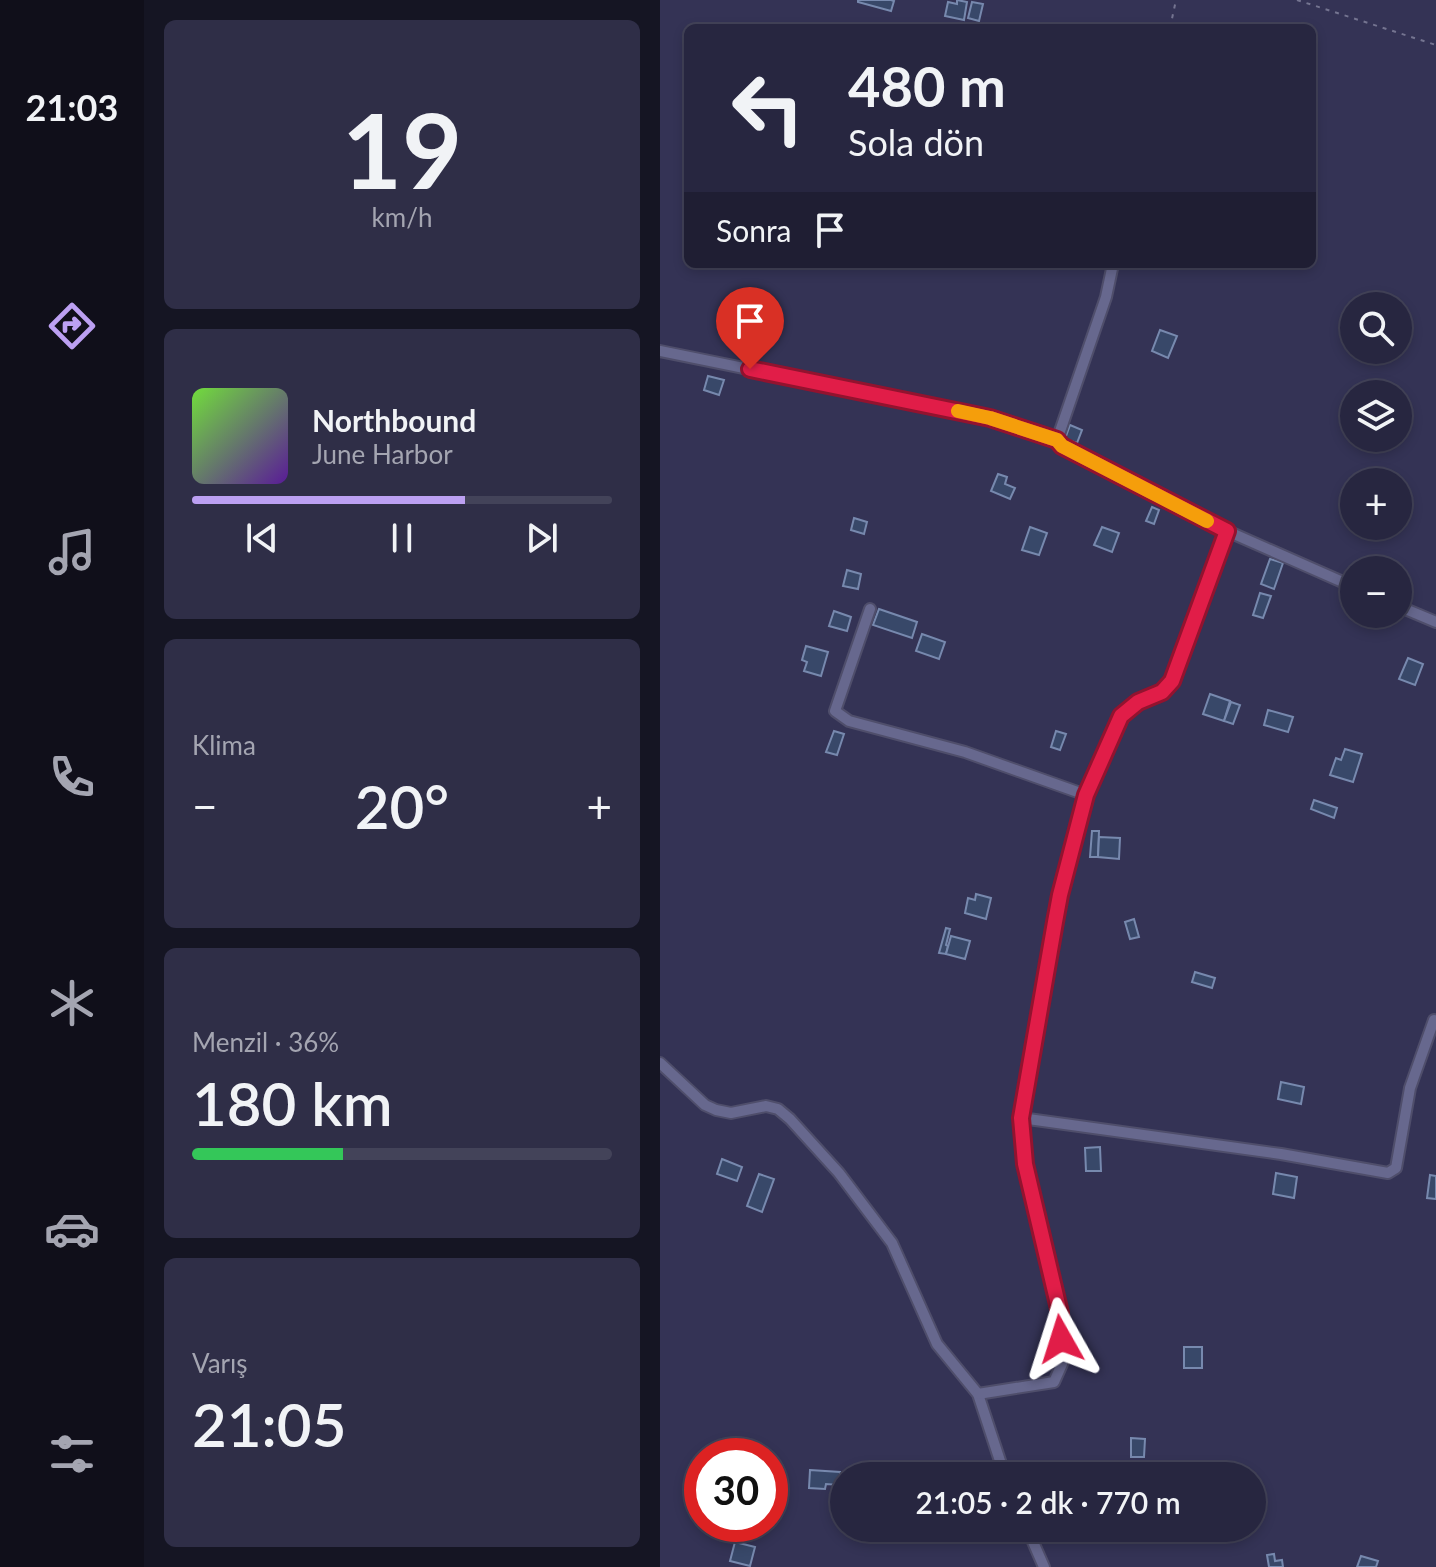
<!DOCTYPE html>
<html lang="tr">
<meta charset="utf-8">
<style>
:root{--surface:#272640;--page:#2f2e47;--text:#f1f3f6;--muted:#a4a5b1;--line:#434359;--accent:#bca0f2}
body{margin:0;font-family:Lato,sans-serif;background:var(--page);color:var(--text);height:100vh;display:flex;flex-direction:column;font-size:30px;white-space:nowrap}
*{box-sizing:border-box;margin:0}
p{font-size:26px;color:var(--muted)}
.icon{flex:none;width:44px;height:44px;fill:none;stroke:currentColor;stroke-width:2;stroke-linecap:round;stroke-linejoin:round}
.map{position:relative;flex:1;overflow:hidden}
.details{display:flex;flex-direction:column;gap:20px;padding:20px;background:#151523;width:516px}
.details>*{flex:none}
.guide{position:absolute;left:24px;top:24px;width:632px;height:244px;border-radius:12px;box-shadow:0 4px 12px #0003,0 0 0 2px var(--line);background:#272640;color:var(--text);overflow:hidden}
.buttons{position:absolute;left:680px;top:292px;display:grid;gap:16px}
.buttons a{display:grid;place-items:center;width:72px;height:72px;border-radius:50%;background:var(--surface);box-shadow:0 4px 12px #0003,0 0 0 2px var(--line);font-size:40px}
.speed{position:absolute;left:24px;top:1438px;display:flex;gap:16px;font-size:40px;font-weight:700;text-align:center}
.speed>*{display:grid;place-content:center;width:104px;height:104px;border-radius:50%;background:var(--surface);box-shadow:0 4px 12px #0003,0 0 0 2px var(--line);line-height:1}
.speed .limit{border:12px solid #d22;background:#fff;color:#111}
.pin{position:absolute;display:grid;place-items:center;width:68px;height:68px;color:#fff;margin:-82px -34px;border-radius:50% 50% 50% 0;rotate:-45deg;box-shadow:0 0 8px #0007}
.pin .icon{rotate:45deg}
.me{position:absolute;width:88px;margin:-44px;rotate:354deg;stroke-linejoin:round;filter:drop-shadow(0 0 6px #0008)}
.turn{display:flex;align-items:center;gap:28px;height:168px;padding:0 32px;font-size:36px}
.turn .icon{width:104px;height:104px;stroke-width:2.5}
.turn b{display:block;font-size:56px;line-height:68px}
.then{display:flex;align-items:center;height:76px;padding:0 32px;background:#0003;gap:16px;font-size:30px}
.big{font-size:60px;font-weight:600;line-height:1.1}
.details .tile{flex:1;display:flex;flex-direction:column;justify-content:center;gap:12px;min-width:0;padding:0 28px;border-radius:12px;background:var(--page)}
.details .dial{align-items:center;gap:0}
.dial b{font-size:104px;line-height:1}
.song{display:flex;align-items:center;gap:24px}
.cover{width:96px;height:96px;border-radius:12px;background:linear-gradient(135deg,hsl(100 70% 55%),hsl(270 70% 35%))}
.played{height:8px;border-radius:4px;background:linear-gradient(90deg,var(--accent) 65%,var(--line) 65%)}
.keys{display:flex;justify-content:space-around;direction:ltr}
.heat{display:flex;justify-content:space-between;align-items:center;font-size:44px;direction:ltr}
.charge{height:12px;border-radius:6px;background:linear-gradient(90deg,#34c759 36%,var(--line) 0)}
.trip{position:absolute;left:170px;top:1462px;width:436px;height:80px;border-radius:40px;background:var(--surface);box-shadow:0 4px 12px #0003,0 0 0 2px var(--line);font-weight:600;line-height:80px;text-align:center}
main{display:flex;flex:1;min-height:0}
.dock{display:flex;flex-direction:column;width:144px;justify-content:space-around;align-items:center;background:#100f1a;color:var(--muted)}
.dock .icon{width:56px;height:56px}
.dock .current{color:var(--accent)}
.dock b{font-size:36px;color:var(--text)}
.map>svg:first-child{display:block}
.building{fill:#384869;stroke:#7789ae;stroke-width:2}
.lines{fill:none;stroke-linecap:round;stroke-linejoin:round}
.minor-casing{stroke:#4f4e6b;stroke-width:14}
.path{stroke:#747490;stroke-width:2;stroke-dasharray:4 6;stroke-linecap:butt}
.minor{stroke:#67688e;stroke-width:10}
.route-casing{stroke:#92132f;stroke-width:20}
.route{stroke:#e11d48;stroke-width:14}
.slow{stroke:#f59e0b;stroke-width:14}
</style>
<main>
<nav class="dock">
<b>21:03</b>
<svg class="icon current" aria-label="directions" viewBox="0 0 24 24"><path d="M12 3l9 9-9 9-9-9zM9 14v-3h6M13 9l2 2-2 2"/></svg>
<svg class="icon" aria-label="music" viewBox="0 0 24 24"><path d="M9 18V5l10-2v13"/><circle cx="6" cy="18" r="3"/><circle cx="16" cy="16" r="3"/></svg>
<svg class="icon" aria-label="phone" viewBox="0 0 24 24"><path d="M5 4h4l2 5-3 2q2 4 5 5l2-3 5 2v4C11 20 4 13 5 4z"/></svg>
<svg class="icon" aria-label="climate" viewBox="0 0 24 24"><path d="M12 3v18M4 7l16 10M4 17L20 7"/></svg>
<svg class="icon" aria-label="car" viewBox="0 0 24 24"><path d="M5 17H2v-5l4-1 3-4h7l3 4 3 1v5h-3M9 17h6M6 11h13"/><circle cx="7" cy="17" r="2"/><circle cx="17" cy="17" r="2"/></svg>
<svg class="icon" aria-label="filters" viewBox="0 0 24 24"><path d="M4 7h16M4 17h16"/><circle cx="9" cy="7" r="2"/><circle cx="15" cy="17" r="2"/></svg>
</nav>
<section class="details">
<div class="tile dial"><b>19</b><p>km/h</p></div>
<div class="tile">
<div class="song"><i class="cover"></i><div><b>Northbound</b><p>June Harbor</p></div></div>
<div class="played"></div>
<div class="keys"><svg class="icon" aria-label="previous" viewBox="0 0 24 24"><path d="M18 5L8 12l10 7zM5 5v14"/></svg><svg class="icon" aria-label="pause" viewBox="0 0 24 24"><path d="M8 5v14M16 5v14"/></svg><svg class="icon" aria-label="next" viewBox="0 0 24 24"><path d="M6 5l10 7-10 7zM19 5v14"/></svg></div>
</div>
<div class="tile"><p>Klima</p>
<div class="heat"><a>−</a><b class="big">20°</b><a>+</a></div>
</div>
<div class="tile"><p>Menzil · 36%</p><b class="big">180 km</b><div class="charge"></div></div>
<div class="tile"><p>Varış</p><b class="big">21:05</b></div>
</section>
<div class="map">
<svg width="776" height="1567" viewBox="0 0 776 1567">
<rect width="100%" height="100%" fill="#343355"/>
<g class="building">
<path d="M198 0H231L234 1 231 11 198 2Z"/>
<path d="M297 0 307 2 304 20 285 16 288 2 297 4Z"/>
<path d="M312 2 323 4 319 21 308 18Z"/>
<path d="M500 330 517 336 508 358 492 351Z"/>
<path d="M48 376 64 380 59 395 44 390Z"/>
<path d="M410 425 422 430 417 443 405 439Z"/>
<path d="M338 474 347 477 345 484 355 488 350 499 331 491Z"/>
<path d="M492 507 499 510 494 524 486 521Z"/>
<path d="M194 518 207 522 204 534 191 530Z"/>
<path d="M370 527 387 533 379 555 362 550Z"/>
<path d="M442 527 459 533 452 552 434 545Z"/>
<path d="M610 559 623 563 614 589 601 584Z"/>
<path d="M187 570 201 574 198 589 183 586Z"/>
<path d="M600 593 611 596 603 618 593 615Z"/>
<path d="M219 609 257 622 252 638 213 625Z"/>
<path d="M174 611 191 617 187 631 169 626Z"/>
<path d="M262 634 285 642 279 659 256 651Z"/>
<path d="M146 646 168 652 161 676 144 671 147 662 142 660Z"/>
<path d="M748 658 763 664 755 685 739 679Z"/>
<path d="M550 694 570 701 564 721 543 714Z"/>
<path d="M571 702 580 705 573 724 564 721Z"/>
<path d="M608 710 633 717 628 732 604 725Z"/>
<path d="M174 731 184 734 177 755 166 752Z"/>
<path d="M396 731 406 734 400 750 391 747Z"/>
<path d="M685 749 702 754 693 782 670 775 676 758 681 760Z"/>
<path d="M654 800 677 808 674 818 651 809Z"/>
<path d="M432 831H439L438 857H430Z"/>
<path d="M439 837 460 838 459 859 438 857Z"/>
<path d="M316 894 331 898 326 919 305 913 308 898 315 900Z"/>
<path d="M474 919 479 937 470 939 465 922Z"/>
<path d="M286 928 290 929 286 945 288 946 286 954 279 953Z"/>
<path d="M291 936 310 941 305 959 286 954Z"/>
<path d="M535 972 555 978 552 988 532 982Z"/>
<path d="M621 1082 644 1087 641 1104 618 1099Z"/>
<path d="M440 1147 441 1171H426L425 1148Z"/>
<path d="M62 1159 82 1167 77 1181 57 1174Z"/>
<path d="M616 1173 637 1177 634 1198 613 1194Z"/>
<path d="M99 1174 114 1179 102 1212 87 1206Z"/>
<path d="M770 1175 776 1176V1199L767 1198Z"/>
<rect x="524" y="1347" width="18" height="21"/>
<path d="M471 1438 485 1439 484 1457H471Z"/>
<path d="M150 1470 180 1472V1485L166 1484 165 1489 149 1488Z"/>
<path d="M187 1528H210L208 1538 186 1534Z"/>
<path d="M75 1542 95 1547 90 1566 70 1561Z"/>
<path d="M614 1554 615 1561 622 1560 623 1567H609L607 1555Z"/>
<path d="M701 1556 718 1561 716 1567H697Z"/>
</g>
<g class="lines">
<g class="minor-casing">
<g id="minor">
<path d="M0 351 330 418 397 440 402 446 567 531 694 587"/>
<path d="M397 440 446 297 453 264"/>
<path d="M738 606 776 622"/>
<path d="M210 609 175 711 189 721 305 752 426 795"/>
<path d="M0 1063 45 1105 56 1110 71 1113 106 1106 118 1109 130 1119 179 1173 232 1243 277 1344 318 1394 345 1476"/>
<path d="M361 1118 621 1154 728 1173 736 1168 750 1088 774 1020"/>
<path d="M318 1394 394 1382 402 1364 400 1313 365 1164 361 1118 400 895 426 795 461 716 478 702 502 692 512 681 567 531"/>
<path d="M367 1528 384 1567"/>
</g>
</g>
<g class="path">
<path d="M637 0 776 45"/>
<path d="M510 28 516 0"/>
</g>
<use href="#minor" class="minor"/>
</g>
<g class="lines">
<g class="route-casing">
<path id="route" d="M90 369 330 418 397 440 402 446 567 531 512 681 502 692 478 702 461 716 426 795 400 895 395 922 361 1118 365 1164 400 1313 401 1339"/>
</g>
<use href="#route" class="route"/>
<path class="slow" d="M298 411 330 418 397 440 402 446 547 521"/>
</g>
</svg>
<div class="buttons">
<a><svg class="icon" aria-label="search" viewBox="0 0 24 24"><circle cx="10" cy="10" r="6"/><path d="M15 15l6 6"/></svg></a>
<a><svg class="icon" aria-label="layers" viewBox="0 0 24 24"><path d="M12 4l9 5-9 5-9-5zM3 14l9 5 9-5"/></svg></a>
<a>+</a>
<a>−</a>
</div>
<div class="speed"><div class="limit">30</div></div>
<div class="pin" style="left:90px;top:369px;background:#d93025"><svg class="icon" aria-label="arrive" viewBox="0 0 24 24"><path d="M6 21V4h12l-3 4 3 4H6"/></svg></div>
<svg class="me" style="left:401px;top:1339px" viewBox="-20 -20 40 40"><path d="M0-17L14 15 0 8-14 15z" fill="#e11d48" stroke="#fff" stroke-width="4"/></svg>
<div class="trip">21:05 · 2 dk · 770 m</div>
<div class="guide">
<div class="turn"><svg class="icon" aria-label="left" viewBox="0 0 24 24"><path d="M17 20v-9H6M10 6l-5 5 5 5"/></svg><div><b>480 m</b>Sola dön</div></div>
<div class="then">Sonra<svg class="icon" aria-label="arrive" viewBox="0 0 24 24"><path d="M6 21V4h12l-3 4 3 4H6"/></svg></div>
</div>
</div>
</main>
